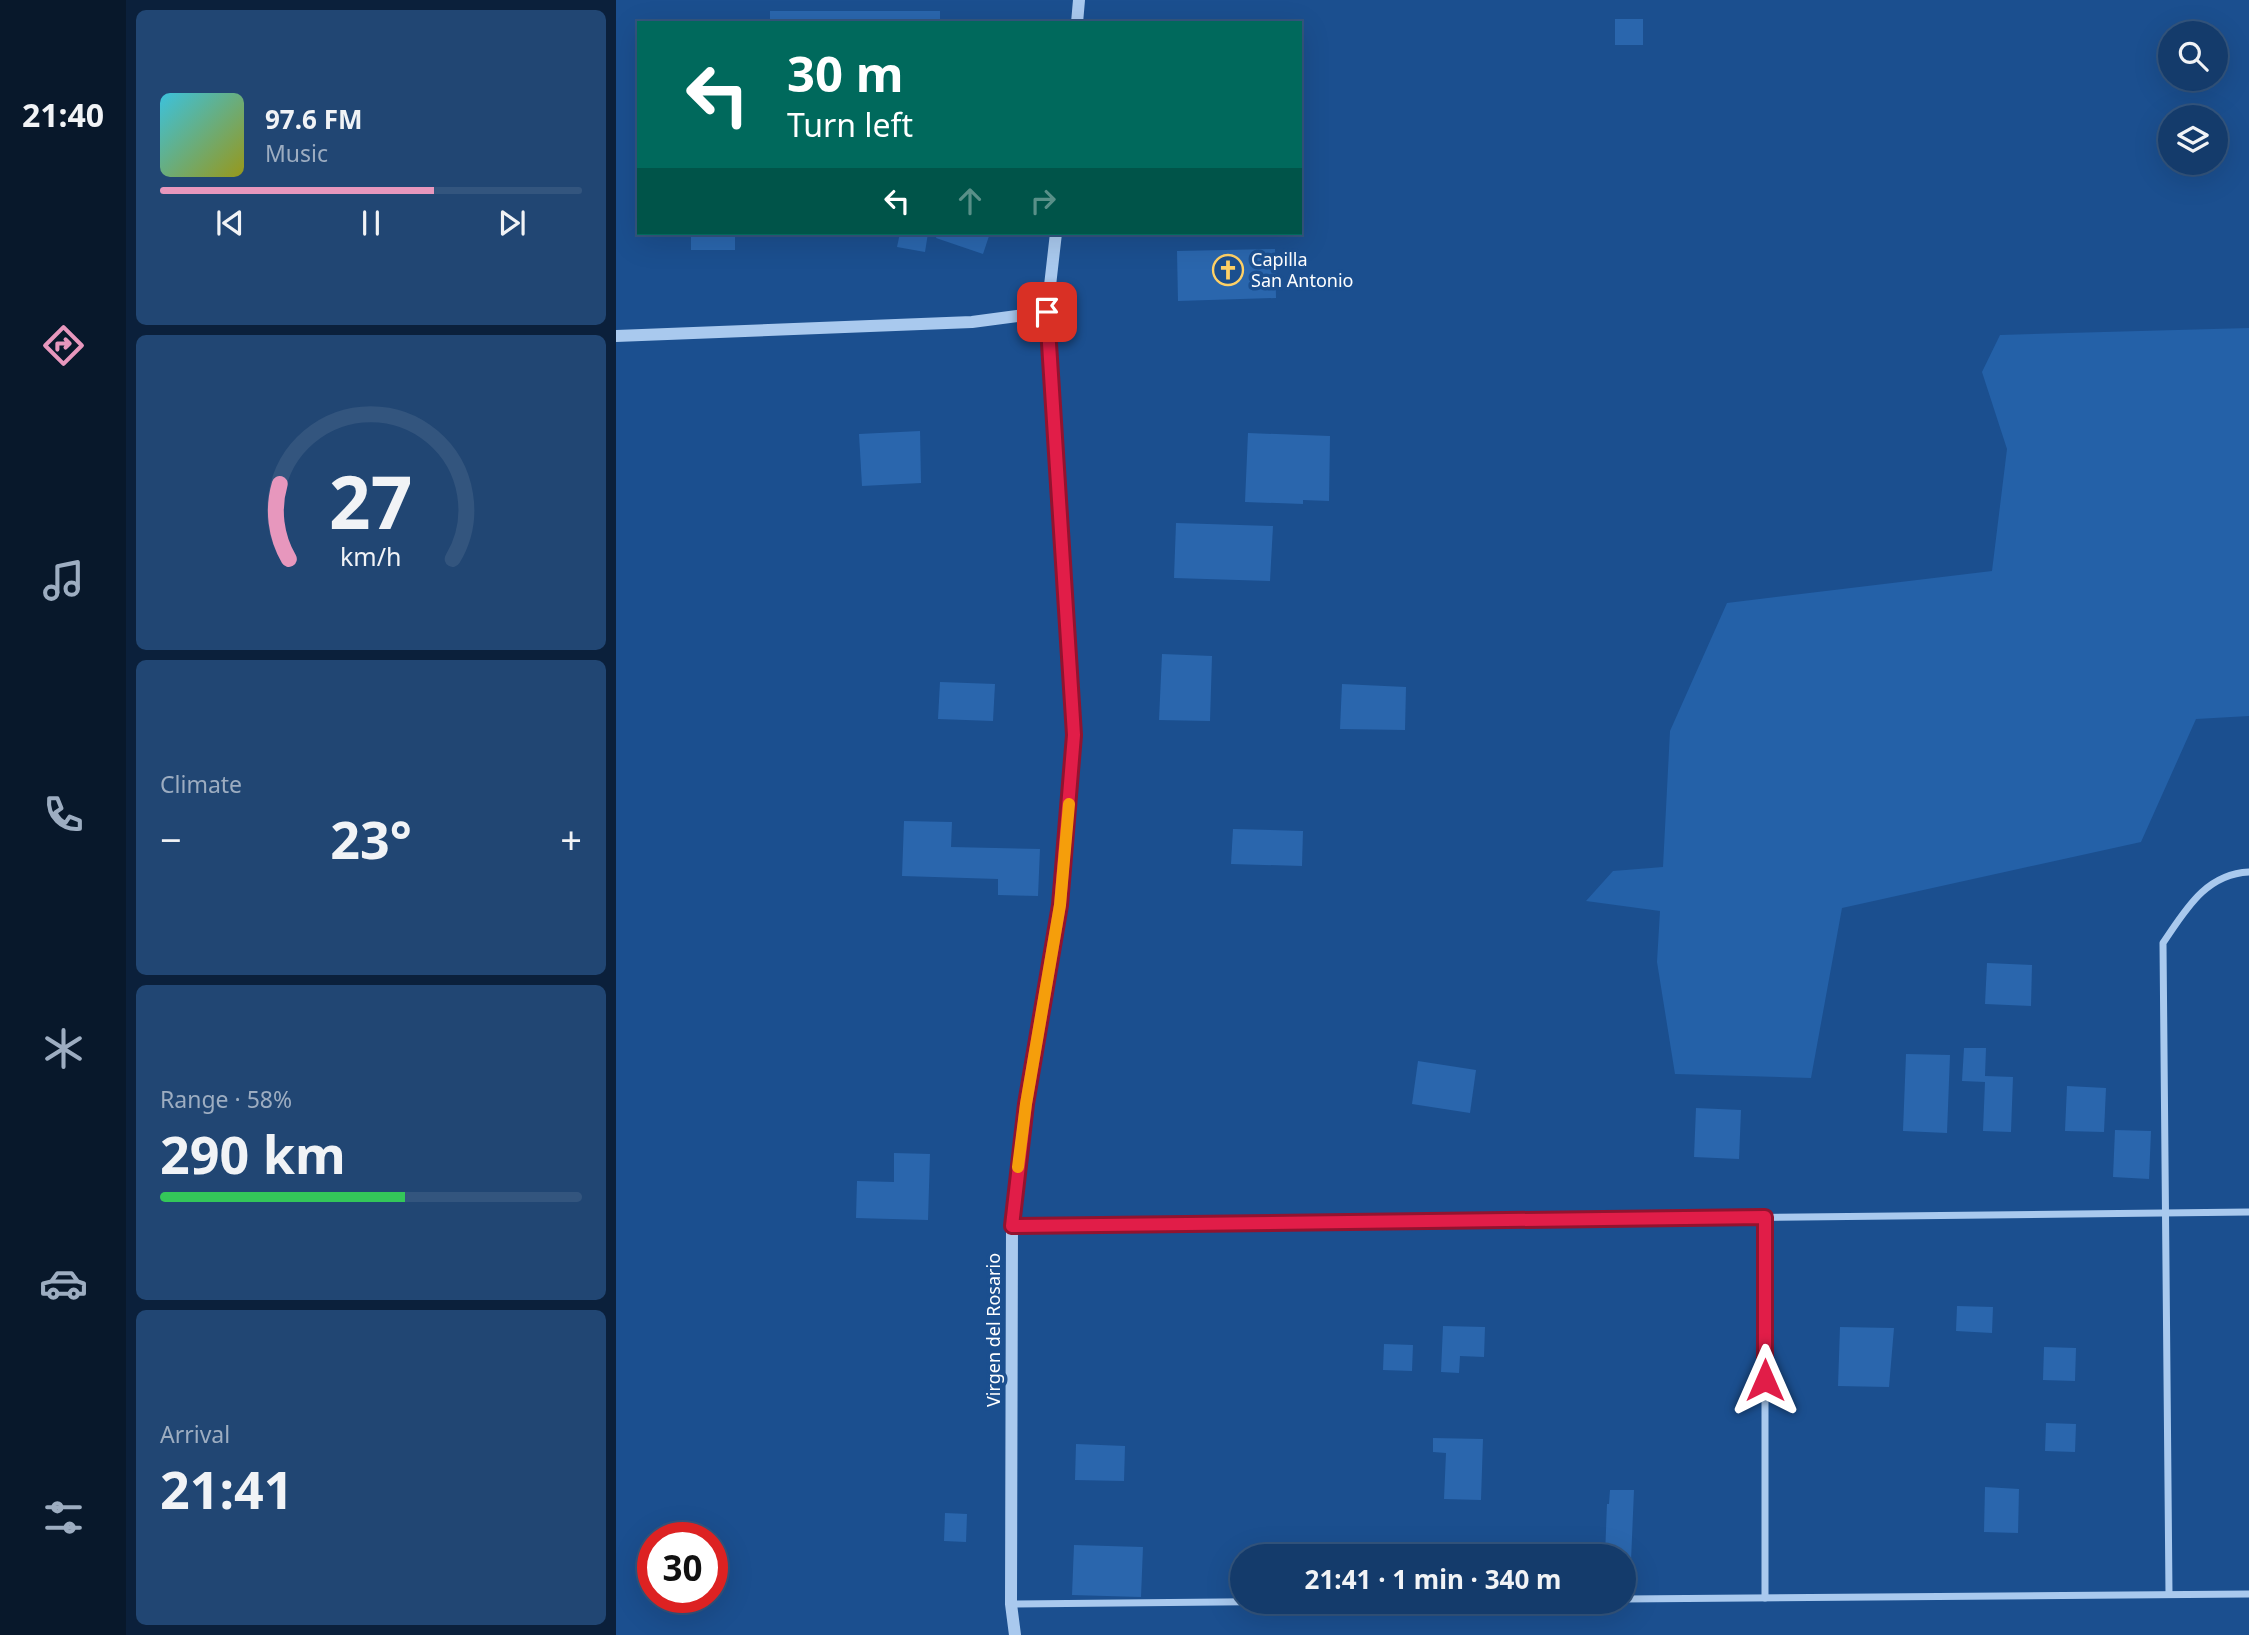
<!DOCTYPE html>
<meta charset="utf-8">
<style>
:root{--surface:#143b6b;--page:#214673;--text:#f1f3f6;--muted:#9dadc1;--line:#33557e;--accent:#e797bd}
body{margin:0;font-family:"Noto Sans",sans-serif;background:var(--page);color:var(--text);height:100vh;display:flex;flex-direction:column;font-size:26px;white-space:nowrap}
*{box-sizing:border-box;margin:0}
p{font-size:23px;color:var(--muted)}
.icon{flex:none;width:38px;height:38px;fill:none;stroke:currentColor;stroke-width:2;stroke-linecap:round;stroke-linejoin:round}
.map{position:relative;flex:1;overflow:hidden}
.sheet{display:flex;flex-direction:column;gap:10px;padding:10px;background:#0b203b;width:490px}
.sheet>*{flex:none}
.banner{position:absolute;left:21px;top:21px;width:665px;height:214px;border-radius:0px;box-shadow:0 7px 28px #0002,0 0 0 2px var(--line);background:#00695c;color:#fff;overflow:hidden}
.controls{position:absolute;left:1542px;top:21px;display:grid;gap:14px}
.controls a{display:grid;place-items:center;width:70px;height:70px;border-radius:50%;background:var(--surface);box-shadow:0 7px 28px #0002,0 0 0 2px var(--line);font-size:35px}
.speed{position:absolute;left:21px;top:1522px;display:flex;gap:14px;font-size:35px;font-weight:700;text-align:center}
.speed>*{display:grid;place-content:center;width:91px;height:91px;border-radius:50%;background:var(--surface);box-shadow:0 7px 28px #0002,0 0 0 2px var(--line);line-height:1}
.speed .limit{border:10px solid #d22;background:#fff;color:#111}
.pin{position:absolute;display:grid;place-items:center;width:60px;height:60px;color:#fff;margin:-30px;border-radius:14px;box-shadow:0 4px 10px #0006}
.me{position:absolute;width:77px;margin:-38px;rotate:0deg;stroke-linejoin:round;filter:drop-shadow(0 0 5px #0008)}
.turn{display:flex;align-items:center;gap:24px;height:147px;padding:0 35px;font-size:32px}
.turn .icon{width:91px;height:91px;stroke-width:2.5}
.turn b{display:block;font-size:49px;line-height:60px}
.lanes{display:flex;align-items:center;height:66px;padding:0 35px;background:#0003;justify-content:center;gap:35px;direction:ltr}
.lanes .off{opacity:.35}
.big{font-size:52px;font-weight:700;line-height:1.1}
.sheet .widget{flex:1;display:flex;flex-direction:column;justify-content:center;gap:10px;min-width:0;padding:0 24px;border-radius:10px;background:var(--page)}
.sheet .dial{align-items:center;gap:0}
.dial svg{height:182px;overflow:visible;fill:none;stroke:var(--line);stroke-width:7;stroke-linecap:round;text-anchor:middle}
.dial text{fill:var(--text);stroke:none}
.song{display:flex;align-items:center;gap:21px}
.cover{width:84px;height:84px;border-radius:10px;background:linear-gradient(135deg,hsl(190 70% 55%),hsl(60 70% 35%))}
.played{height:7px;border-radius:4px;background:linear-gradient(90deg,var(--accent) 65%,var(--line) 65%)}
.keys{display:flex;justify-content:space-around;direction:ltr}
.heat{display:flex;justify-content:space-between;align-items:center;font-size:38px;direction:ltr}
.charge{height:10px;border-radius:5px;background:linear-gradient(90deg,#34c759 58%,var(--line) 0)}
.trip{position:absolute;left:614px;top:1544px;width:406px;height:70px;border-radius:35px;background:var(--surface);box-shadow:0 7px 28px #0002,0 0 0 2px var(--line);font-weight:700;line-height:70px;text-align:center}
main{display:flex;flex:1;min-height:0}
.tabs{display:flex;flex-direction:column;width:126px;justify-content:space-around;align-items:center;background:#08182b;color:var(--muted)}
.tabs .icon{width:49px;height:49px}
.tabs .active{color:var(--accent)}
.tabs b{font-size:32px;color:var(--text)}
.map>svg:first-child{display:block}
.green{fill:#2461a8}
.building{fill:#2a66ad}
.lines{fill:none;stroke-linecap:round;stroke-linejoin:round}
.minor{stroke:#a9c9ee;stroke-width:7}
.tertiary{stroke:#a9c9ee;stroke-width:12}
.route-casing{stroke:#92132f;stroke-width:18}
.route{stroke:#e11d48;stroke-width:12}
.slow{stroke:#f59e0b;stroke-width:12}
.labels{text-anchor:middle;stroke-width:7;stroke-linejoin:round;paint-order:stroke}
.poi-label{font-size:18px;fill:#fff;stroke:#1b4f8f;text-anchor:start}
.street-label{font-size:18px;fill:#fff;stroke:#1b4f8f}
</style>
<main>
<nav class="tabs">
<b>21:40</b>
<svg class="icon active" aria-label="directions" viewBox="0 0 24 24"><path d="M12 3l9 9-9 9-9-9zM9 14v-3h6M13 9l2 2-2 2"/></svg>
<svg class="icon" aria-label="music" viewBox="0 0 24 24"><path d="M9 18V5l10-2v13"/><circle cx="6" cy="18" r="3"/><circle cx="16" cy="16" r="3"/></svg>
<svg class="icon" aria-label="phone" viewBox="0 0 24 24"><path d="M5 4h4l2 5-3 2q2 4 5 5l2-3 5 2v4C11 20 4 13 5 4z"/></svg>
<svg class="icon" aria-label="climate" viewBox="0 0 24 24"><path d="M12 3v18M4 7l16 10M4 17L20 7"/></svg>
<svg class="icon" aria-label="car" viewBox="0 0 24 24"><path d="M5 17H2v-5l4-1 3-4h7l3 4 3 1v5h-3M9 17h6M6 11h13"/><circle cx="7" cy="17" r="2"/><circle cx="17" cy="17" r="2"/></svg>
<svg class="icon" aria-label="filters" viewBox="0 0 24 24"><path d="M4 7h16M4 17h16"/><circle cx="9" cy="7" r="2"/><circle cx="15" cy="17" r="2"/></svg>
</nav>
<section class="sheet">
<div class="widget">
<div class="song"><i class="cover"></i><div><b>97.6 FM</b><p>Music</p></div></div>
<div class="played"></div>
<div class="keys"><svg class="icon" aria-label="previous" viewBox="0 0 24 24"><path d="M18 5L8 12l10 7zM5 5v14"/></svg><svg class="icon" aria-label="pause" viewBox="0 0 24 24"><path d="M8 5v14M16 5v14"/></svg><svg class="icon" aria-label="next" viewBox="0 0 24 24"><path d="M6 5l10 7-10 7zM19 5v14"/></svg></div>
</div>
<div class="widget dial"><svg viewBox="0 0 100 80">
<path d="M14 69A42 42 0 1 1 86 69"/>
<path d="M14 69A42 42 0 0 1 10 36" stroke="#e797bd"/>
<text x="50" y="56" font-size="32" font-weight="700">27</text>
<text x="50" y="72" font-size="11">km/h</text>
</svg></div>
<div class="widget"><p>Climate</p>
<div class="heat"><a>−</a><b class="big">23°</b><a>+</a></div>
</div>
<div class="widget"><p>Range · 58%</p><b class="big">290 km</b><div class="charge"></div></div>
<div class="widget"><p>Arrival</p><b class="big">21:41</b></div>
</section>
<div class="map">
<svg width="1633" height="1635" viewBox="0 0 1633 1635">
<rect width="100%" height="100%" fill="#1b4f8f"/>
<path class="green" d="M1633 328V716L1580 719 1525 842 1226 908 1195 1078 1059 1074 1041 962 1044 911 970 901 997 871 1047 867 1054 731 1111 603 1376 571 1391 449 1366 372 1384 335Z"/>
<g class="building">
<rect x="154" y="11" width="170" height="12"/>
<rect x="999" y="19" width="28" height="26"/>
<rect x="75" y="233" width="44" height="17"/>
<path d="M284 233H312L309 252 281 247Z"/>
<path d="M322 233H374L367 254 320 238Z"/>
<path d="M659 249 660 298 562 301 561 251Z"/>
<path d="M304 431 305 483 246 486 243 434Z"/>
<path d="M632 433 714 436 713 501 687 500V504L629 502Z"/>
<path d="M560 523 657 526 654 581 558 578Z"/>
<path d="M546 654 596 656 594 721 543 720Z"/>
<path d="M324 682 379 684 377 721 322 719Z"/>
<path d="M726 684 790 687 789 730 724 729Z"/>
<path d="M288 821 336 822 335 847 424 849 422 896 382 895V879L286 876Z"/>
<path d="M617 829 687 831 686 866 615 864Z"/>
<path d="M1371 963 1416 965 1415 1006 1369 1004Z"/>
<path d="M1348 1048H1370L1369 1076 1397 1077 1395 1132 1367 1131 1369 1082 1346 1081Z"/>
<path d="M1290 1054 1334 1055 1331 1133 1287 1131Z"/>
<path d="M802 1061 860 1070 854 1113 796 1104Z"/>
<path d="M1451 1086 1490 1088 1488 1132 1449 1131Z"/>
<path d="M1080 1108 1125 1110 1123 1159 1078 1157Z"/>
<path d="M1499 1130 1535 1131 1533 1179 1497 1177Z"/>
<path d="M278 1153 314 1154 312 1220 240 1218 241 1181 278 1182Z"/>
<path d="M1341 1306 1377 1307 1376 1333 1340 1331Z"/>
<path d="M827 1326 869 1327 868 1357 844 1356 843 1373 825 1372Z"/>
<path d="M1224 1327 1278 1328 1273 1387 1222 1386Z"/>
<path d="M768 1344 797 1345 796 1371 767 1370Z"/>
<path d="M1428 1347 1460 1348 1459 1381 1427 1380Z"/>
<path d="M1430 1423 1460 1424 1459 1452 1429 1451Z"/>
<path d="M817 1438 867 1439 865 1500 828 1499 830 1453 817 1452Z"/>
<path d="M460 1444 509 1446 508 1481 459 1480Z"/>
<path d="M1369 1487 1403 1489 1402 1533 1368 1532Z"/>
<path d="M994 1490H1018L1015 1561H1008V1556H989L991 1504H993Z"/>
<path d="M329 1513 351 1514 350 1542 328 1541Z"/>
<path d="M458 1545 527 1547 525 1597 456 1595Z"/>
<path d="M689 1548 758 1551 757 1556H689Z"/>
</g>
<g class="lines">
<g class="minor">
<path d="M396 1226 1633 1212"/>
<path d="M1553 1594 1547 943C1569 911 1589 874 1633 872"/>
<path d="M1149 1598V1217"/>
<path d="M1008 1599 1633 1594"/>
<path d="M395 1604 719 1601"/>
</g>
<g class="tertiary">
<path d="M461 23 463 0"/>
<path d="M0 336 356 322 431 312"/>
<path d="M399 1635 395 1604 396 1226 410 1104 444 906 458 735 431 312 440 233"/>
</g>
</g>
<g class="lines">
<g class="route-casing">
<path id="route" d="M431 312 458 735 444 905 410 1104 396 1226 1149 1217V1380"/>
</g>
<use href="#route" class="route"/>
<path class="slow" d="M402 1167 410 1104 444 905 453 804"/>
</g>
<defs>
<g id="church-ring" transform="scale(1.575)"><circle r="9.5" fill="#1b4f8f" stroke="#ffd166" stroke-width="1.5"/><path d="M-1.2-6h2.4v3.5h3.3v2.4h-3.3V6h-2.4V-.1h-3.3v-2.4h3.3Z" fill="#ffd166"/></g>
</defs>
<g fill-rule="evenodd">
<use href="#church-ring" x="612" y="270"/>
</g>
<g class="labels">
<g class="poi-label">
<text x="635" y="266">Capilla<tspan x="635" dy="21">San Antonio</tspan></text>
</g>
<g class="street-label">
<text transform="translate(378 1330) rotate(-90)" y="6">Virgen del Rosario</text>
</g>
</g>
</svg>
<div class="controls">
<a><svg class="icon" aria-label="search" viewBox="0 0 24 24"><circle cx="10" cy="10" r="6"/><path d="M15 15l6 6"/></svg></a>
<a><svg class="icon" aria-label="layers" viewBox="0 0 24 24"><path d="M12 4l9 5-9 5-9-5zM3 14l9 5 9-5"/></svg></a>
</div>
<div class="speed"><div class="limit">30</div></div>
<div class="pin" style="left:431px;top:312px;background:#d93025"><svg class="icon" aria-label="arrive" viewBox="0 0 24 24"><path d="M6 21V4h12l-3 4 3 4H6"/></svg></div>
<svg class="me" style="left:1149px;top:1380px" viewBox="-20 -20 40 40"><path d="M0-17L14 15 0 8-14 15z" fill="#e11d48" stroke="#fff" stroke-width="4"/></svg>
<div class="trip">21:41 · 1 min · 340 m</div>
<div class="banner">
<div class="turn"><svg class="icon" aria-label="left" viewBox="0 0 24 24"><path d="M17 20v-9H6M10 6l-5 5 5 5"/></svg><div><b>30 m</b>Turn left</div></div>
<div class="lanes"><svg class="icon" aria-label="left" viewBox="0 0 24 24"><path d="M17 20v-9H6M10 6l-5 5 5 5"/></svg><svg class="icon off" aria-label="ahead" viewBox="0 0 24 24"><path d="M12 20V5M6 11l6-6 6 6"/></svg><svg class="icon off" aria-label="right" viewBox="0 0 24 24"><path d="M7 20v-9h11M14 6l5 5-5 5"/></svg></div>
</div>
</div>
</main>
